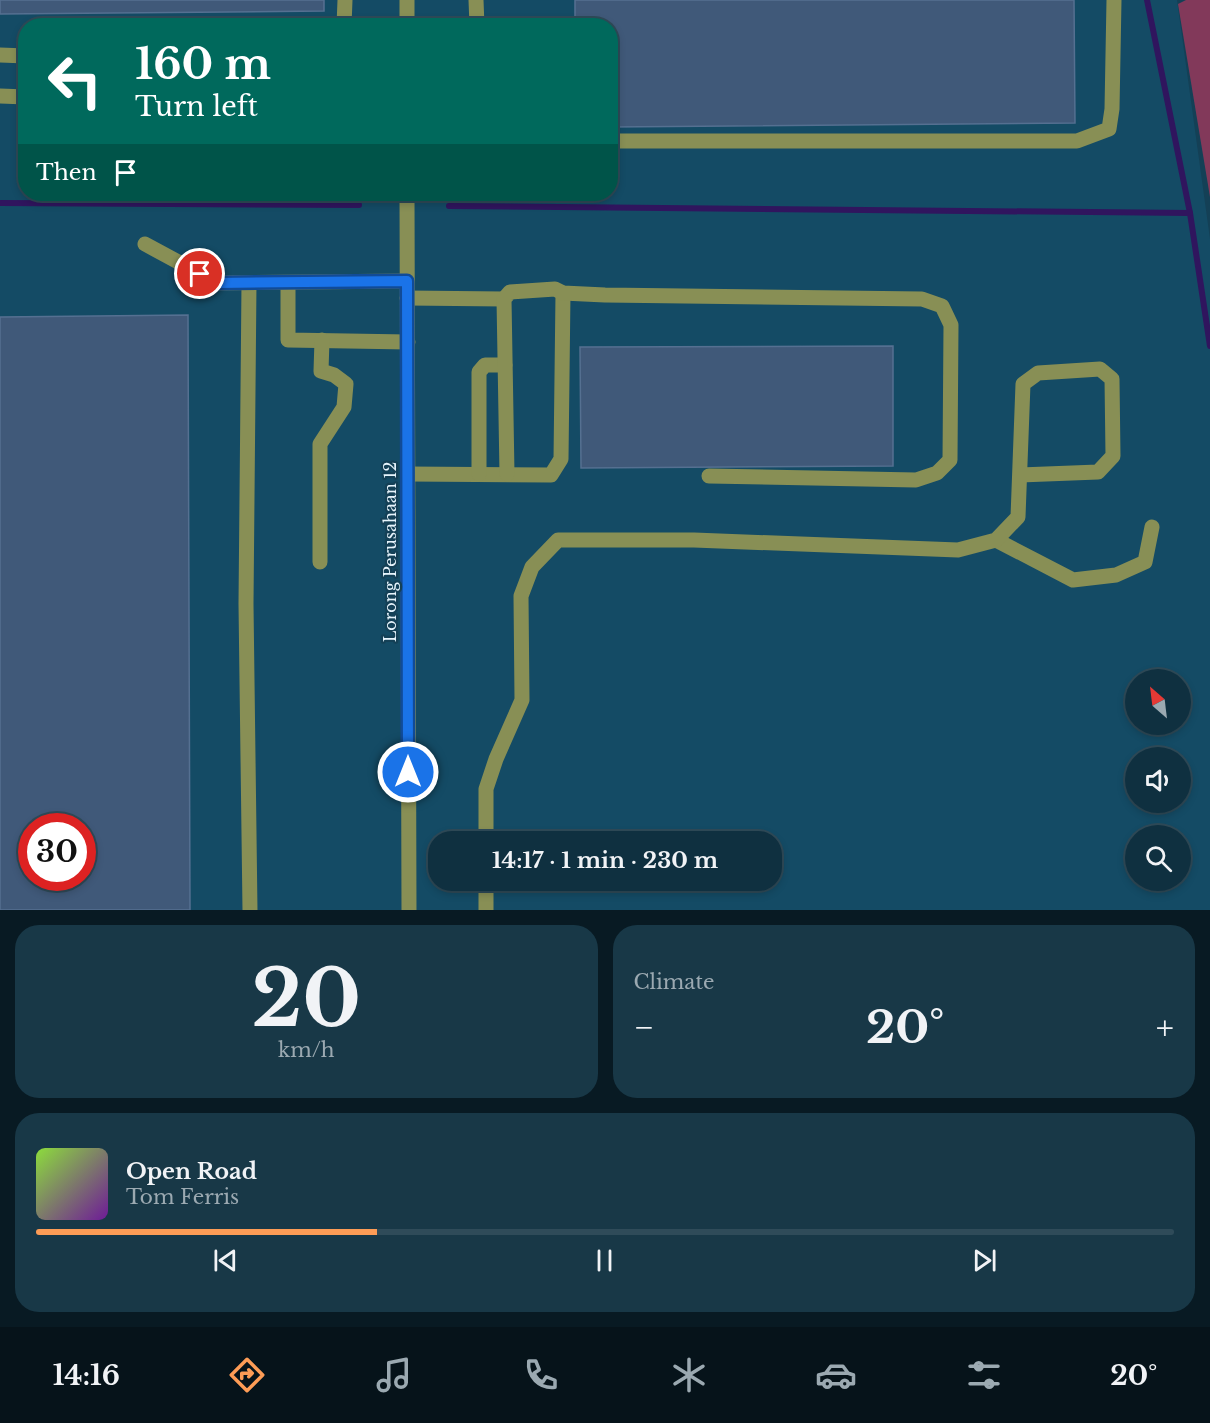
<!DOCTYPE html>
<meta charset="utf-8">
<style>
:root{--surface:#0f3040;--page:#183847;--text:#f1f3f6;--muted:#9ba9b1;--line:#2f4b59;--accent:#fd9c56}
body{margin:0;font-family:"Libre Baskerville",serif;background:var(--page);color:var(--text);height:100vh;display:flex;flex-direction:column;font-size:22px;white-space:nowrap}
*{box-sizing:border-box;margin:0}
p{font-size:20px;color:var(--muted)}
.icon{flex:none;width:33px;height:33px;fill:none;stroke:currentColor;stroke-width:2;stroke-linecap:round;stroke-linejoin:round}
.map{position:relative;height:910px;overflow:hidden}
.details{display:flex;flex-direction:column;gap:15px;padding:15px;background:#081a23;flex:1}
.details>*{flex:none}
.guide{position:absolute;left:18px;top:18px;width:600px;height:183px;border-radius:24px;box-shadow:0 3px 9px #0003,0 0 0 2px var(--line);background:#00695c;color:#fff;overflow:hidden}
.needle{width:39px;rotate:332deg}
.buttons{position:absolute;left:1125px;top:669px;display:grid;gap:12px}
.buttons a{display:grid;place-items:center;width:66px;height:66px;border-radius:50%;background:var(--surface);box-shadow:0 3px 9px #0003,0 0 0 2px var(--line);font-size:30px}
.speed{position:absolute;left:18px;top:813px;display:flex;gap:12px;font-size:30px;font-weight:700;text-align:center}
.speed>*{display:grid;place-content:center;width:78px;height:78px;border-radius:50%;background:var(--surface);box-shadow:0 3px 9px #0003,0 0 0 2px var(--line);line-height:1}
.speed .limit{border:9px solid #d22;background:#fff;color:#111}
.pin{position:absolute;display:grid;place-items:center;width:51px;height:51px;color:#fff;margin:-26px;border:3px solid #fff;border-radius:50%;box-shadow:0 2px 6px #0007}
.me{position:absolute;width:66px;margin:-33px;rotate:0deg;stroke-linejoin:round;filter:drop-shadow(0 0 4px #0008)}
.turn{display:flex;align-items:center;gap:21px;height:126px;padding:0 18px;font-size:27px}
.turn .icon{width:78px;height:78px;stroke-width:2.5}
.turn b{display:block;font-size:42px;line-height:51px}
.then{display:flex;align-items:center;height:57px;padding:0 18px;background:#0003;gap:12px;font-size:22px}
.big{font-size:45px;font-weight:700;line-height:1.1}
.details .widget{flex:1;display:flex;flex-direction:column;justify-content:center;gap:9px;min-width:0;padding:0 21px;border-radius:24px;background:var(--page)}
.details .dial{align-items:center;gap:0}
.dial b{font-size:78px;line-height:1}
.song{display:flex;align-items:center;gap:18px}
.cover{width:72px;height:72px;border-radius:9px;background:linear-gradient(135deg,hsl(90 70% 55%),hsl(280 70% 35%))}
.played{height:6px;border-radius:3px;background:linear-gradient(90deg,var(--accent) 30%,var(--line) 30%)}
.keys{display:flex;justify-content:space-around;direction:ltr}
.heat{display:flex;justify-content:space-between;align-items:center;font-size:33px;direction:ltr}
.details .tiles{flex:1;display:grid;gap:15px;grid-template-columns:1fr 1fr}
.widget:last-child{grid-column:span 2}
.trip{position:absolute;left:428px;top:831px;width:354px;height:60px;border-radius:24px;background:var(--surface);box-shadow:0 3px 9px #0003,0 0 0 2px var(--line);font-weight:700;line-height:60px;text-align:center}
.dock{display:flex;height:96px;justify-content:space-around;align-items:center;background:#06131a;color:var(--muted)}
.dock .icon{width:42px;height:42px}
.dock .current{color:var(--accent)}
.dock b{font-size:27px;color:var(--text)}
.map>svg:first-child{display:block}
.built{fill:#144b65;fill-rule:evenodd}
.green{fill:#82395a}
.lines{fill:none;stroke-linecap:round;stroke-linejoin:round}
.stream{stroke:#30155e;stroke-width:6}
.building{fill:#405979;stroke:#557091;stroke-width:1.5;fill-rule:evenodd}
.minor{stroke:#888f55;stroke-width:15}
.route-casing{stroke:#114b97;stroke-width:15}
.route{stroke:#1a73e8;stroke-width:10}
.labels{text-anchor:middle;stroke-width:4.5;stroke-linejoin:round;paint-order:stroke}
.street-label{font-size:16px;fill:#e6f4fc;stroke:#144056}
</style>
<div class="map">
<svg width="1210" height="910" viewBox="0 0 1210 910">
<rect width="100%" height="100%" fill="#144056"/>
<path class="built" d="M0 0H1177L1210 239V910H0ZM26 26H610V194H26ZM1136 680H1180V724H1136ZM1136 758H1180V802H1136ZM32 826H82V878H32ZM1136 836H1180V880H1136ZM438 842H771V880H438Z"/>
<path class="green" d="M1186 0H1210V197L1178 4Z"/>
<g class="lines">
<g class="stream">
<path d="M1147 0 1190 213 1210 346"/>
<path d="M0 203 359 205"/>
<path d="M449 206 1190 213"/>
</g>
</g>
<g class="building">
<path d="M0 0H324V11L0 14Z"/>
<path d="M575 0H1074L1075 123 610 127V26H575Z"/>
<path d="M188 315 190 910H0V317ZM32 826H82V878H32Z"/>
<path d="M893 346V466L581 468 580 347Z"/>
</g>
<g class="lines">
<g class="minor">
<path d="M407 0V26"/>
<path d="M476 0 477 26"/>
<path d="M344 26 345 0"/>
<path d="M0 55 26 56"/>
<path d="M0 96 26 97"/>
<path d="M610 141H1077L1109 129 1112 109 1114 0"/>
<path d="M407 194 409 910"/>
<path d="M145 244 217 283 407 281"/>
<path d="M249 283 246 604 250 910"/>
<path d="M288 283V340L408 342"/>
<path d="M407 298 504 299"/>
<path d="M408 474 551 475 561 459 563 293"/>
<path d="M479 474V372L485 365H505"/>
<path d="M507 474 504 299 510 292 555 289 563 293 605 295 922 299 942 306 951 325 950 460 937 473 916 480 709 476"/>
<path d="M996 540 1073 580 1116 575 1145 562 1152 527"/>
<path d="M320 562V444L344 407 346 384 334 375 321 371 322 340"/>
<path d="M486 842V789L496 759 522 700 521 596 532 567 558 540H694L958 550 996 540 1018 517 1023 384 1038 373 1100 369 1112 379 1113 456 1098 472 1020 475"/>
<path d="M486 910V880"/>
</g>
</g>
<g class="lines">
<g class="route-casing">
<path id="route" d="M200 274 217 283 407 281 408 772"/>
</g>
<use href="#route" class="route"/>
</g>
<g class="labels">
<g class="street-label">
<text transform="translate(390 552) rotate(-90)" y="6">Lorong Perusahaan 12</text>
</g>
</g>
</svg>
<div class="buttons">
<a><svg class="needle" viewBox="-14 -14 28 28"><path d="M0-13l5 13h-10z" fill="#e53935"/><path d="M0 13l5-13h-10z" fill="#9ba9b1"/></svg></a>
<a><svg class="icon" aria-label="sound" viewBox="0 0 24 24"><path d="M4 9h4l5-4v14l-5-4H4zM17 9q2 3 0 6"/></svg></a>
<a><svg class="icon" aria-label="search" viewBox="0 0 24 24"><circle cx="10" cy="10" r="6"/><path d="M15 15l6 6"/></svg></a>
</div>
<div class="speed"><div class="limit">30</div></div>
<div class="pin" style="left:200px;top:274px;background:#d93025"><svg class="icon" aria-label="arrive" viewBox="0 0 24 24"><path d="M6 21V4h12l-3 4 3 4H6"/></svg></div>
<svg class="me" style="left:408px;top:772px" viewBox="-20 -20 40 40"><circle r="17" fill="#1a73e8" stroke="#fff" stroke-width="3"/><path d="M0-11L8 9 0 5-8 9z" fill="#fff"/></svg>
<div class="trip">14:17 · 1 min · 230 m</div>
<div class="guide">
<div class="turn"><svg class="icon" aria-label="left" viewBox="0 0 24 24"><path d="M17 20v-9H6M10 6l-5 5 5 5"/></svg><div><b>160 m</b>Turn left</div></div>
<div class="then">Then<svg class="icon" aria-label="arrive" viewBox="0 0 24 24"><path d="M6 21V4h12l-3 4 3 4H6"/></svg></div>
</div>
</div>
<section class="details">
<div class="tiles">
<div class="widget dial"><b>20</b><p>km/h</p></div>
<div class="widget"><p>Climate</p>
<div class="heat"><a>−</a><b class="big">20°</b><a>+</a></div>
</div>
<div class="widget">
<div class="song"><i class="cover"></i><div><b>Open Road</b><p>Tom Ferris</p></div></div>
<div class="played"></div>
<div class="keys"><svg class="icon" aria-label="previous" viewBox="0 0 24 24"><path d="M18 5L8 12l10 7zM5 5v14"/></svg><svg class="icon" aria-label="pause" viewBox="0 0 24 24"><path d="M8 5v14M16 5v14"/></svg><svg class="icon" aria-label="next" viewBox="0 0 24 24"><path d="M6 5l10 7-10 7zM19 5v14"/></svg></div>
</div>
</div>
</section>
<nav class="dock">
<b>14:16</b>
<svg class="icon current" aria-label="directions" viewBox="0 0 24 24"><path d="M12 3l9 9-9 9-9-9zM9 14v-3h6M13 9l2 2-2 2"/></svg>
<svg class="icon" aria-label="music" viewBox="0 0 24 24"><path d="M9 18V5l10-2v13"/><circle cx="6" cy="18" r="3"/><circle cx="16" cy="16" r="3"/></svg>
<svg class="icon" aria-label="phone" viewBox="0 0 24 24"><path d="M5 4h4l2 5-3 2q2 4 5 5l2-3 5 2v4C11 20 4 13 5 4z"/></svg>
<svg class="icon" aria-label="climate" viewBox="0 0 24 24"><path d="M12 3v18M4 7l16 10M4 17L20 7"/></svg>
<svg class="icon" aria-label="car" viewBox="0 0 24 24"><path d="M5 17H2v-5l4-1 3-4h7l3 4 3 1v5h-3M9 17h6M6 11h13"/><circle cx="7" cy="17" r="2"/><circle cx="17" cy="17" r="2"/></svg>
<svg class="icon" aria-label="filters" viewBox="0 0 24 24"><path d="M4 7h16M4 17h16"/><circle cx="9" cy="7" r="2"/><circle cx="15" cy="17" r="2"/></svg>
<b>20°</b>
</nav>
